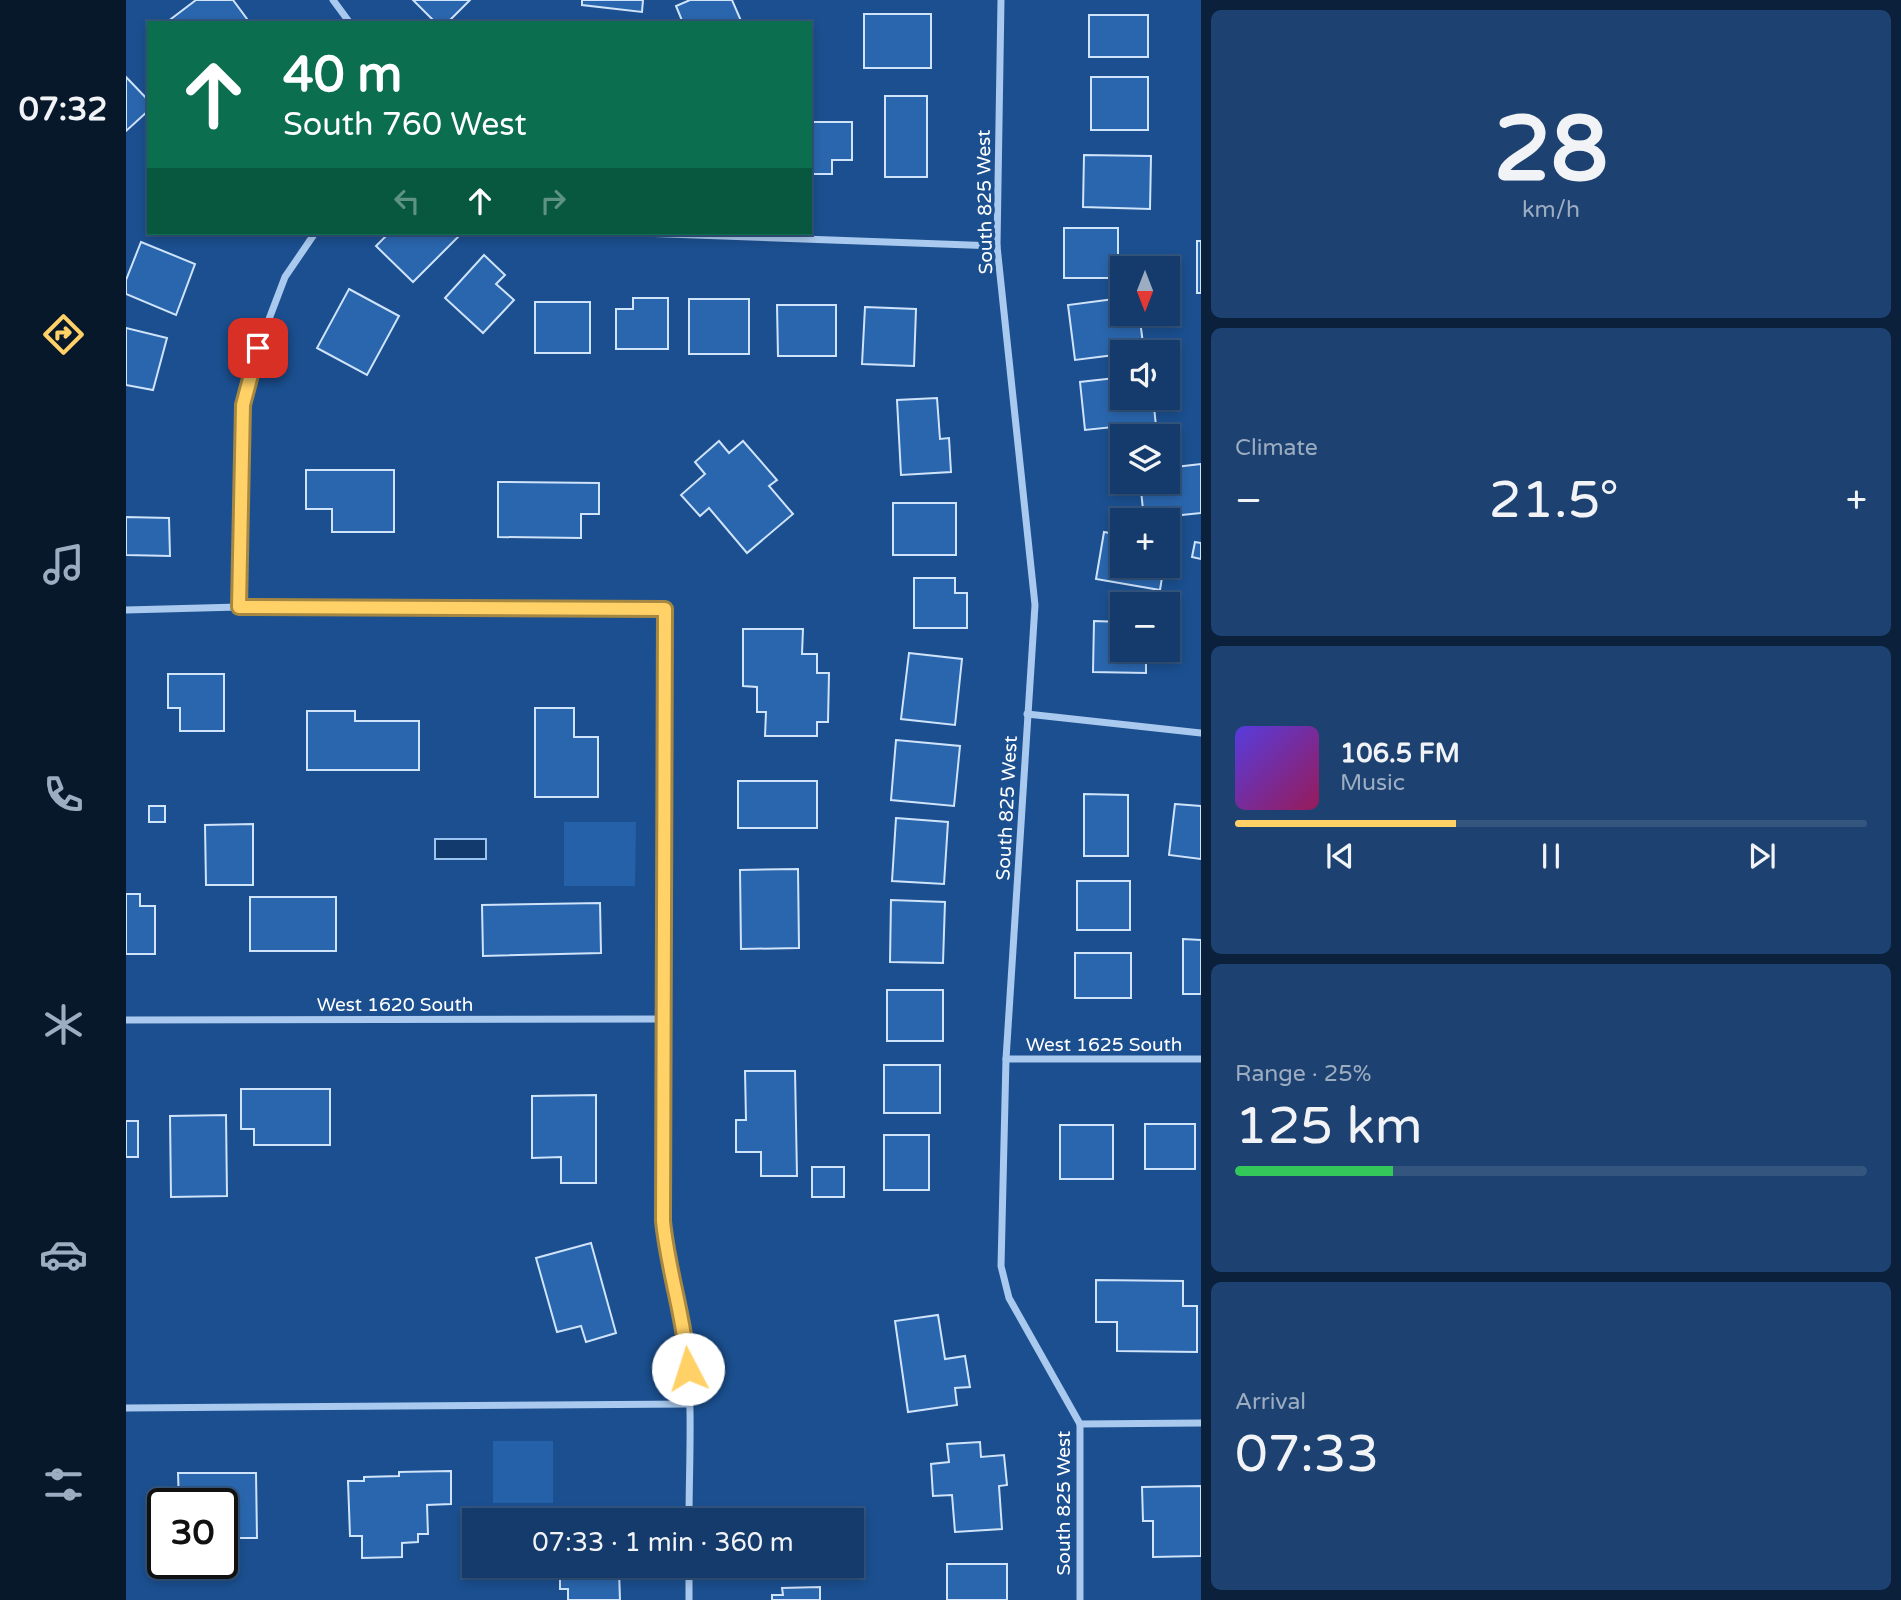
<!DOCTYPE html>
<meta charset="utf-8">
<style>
:root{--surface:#143b6b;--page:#1d4271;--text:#f1f3f6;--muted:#9dadc1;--line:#33557e;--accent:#ffd166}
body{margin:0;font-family:"Varela Round",sans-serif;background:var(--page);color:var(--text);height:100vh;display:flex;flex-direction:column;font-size:26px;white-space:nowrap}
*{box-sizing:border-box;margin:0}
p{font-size:23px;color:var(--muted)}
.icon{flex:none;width:38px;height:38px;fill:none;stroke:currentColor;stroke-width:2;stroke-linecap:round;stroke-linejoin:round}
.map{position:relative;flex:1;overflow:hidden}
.details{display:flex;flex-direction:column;gap:10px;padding:10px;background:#0b203b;width:700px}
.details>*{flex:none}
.hud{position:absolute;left:21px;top:21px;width:665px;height:214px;border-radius:0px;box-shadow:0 4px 10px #0003,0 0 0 2px var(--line);background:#0b6e4f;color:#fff;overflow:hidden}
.needle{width:46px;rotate:180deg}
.fabs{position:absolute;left:984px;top:256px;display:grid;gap:14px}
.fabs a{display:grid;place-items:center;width:70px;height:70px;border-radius:0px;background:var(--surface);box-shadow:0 4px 10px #0003,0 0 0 2px var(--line);font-size:35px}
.speed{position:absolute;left:21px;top:1488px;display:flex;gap:14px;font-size:35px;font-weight:700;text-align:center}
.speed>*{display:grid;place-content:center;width:91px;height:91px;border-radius:50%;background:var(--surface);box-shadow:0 4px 10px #0003,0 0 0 2px var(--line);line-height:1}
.speed .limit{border:4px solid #111;border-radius:10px;background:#fff;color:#111}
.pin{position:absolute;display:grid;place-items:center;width:60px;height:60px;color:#fff;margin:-30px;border-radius:14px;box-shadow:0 4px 10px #0006}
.me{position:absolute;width:77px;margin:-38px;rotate:355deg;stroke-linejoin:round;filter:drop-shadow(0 0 5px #0008)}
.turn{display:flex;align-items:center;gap:24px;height:147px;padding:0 21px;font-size:32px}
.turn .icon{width:91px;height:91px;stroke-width:2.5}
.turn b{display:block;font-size:49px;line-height:60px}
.lanes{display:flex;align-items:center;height:66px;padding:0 21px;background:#0003;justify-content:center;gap:35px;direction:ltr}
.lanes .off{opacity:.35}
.big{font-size:52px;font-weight:600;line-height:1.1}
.details .widget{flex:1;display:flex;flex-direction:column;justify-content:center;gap:10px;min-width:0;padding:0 24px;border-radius:10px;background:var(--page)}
.details .dial{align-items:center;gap:0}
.dial b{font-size:91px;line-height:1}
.song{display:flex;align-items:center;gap:21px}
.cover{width:84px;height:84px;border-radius:10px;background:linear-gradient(135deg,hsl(250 70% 55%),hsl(330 70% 35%))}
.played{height:7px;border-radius:4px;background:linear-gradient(90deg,var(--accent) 35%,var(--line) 35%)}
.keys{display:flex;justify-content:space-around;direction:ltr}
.heat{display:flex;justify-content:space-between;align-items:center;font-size:38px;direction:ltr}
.charge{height:10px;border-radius:5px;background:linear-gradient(90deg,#34c759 25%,var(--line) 0)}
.trip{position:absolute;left:336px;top:1508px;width:402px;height:70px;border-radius:0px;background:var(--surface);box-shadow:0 4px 10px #0003,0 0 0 2px var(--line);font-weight:600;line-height:70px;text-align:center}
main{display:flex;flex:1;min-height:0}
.dock{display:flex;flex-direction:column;width:126px;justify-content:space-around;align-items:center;background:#08182b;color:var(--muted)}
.dock .icon{width:49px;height:49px}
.dock .active{color:var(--accent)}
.dock b{font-size:32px;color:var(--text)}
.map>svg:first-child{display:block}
.green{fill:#2461a8}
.water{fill:#123a6d;stroke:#9cc4f0;stroke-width:2}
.building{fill:#2a66ad;stroke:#cfe3fa;stroke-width:2}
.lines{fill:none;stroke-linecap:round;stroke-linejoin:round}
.minor{stroke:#a9c9ee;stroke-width:7}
.route-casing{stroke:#a68842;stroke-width:18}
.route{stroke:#ffd166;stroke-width:12}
.labels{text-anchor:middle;stroke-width:7;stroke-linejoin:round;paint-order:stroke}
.street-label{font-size:19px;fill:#fff;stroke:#1b4f8f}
</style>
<main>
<nav class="dock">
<b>07:32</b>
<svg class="icon active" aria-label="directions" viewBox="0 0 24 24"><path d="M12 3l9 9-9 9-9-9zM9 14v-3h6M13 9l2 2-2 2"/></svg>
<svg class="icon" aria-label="music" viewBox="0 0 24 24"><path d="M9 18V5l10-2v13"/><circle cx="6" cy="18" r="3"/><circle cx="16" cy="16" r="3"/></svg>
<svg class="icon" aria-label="phone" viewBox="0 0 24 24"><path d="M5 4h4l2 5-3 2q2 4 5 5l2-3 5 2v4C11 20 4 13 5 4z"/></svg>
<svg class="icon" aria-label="climate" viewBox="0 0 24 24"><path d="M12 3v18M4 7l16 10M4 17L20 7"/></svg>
<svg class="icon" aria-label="car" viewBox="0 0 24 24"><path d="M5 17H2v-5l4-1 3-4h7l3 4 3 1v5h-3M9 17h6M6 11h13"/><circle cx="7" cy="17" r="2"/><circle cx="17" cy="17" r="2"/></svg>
<svg class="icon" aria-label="filters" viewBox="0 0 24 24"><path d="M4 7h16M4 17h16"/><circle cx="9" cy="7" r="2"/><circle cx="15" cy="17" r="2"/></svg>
</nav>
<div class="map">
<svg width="1075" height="1600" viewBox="0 0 1075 1600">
<rect width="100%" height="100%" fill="#1b4f8f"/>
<g class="green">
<path d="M438 822H510L509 886H438Z"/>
<rect x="367" y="1441" width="60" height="62"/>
</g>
<rect class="water" x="309" y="839" width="51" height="20"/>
<g class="building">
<path d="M70 0H107L124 23 41 22Z"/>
<path d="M287 0H344L321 23H310Z"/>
<path d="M456 0H517L516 12 456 5Z"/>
<path d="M564 0H606L616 23H557L550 6Z"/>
<rect x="738" y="14" width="67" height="54"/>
<rect x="963" y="15" width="59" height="42"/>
<path d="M0 77 23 101V110L0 131Z"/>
<rect x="965" y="77" width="57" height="53"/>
<rect x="759" y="96" width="42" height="81"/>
<path d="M684 122H726V160H706V174H684Z"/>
<path d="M958 155 1025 156 1024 209 957 207Z"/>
<rect x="938" y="228" width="54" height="50"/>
<path d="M263 233H328L332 237 287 282 250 246Z"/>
<rect x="1071" y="241" width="4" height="52"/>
<path d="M15 242 69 264 50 315 0 294V280Z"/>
<path d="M358 255 379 275 370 284 388 300 357 333 319 298Z"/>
<path d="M223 289 273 316 241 375 191 348Z"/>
<path d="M507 298H542V349H490V309H507Z"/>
<path d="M996 298V313H1013L1018 351 996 352V354L949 360 942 305Z"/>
<rect x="563" y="299" width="60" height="55"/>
<rect x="409" y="302" width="55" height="51"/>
<path d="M651 305H710V356H652Z"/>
<path d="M739 307 790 309 788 366 736 364Z"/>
<path d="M0 328 41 338 27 390 0 385Z"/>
<path d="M989 378 991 392 996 391V397H1027L1031 436H996V450L989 451 987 427 959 430 954 382Z"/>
<path d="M811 398 814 439 823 438 825 472 775 475 771 400Z"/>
<path d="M593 441 603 453 617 441 651 480 643 486 667 514 621 553 583 508 574 516 555 495 579 474 569 462Z"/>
<path d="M1075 464V513L1018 519 1014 481H1041V468Z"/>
<path d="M180 470H268V532H206V509H180Z"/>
<path d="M372 482 473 483V514H455V538L372 537Z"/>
<rect x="767" y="503" width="63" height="52"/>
<path d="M0 517 43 518 44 556 0 555Z"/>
<path d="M978 532 996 535V565H1038L1034 590 970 579Z"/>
<path d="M1069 542 1075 543V559L1066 557Z"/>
<path d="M788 578H829V593H841V628H788Z"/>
<path d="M968 621 996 622V649H1020V673L967 672Z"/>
<path d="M617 629H677L676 654H691V673H703L702 722H691V736H639L640 712H631V687L617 686Z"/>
<path d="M783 653 836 659 829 725 775 719Z"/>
<path d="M42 674H98V731H54V708H42Z"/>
<path d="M409 708H448V737H472V797H409Z"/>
<path d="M181 711H229V721H293V770H181Z"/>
<path d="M770 740 834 746 828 806 765 800Z"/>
<rect x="612" y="781" width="79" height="47"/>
<path d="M958 794 1002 795V856H958Z"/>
<path d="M1049 804 1075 806V859L1043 855Z"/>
<rect x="23" y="806" width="16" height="16"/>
<path d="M770 818 822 822 818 884 766 881Z"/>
<path d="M127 824V885H80L79 825Z"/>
<path d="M672 869 673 948 615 949 614 870Z"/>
<rect x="951" y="881" width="53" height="49"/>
<path d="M0 894H14V906H29V954H0Z"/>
<rect x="124" y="897" width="86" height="54"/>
<path d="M765 900 819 902 817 963 764 962Z"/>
<path d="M474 903 475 953 357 956 356 905Z"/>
<path d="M1057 939 1075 940V994H1057Z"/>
<rect x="949" y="953" width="56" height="45"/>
<rect x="761" y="990" width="56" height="51"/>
<rect x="758" y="1065" width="56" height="48"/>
<path d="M619 1071H669L671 1176H635V1152H610V1120H620Z"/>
<path d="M115 1089H204V1145H128V1129H115Z"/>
<path d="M470 1095V1183H435V1157L406 1158V1096Z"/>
<path d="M100 1115 101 1196 45 1197 44 1116Z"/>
<rect x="0" y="1121" width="12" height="36"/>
<rect x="1019" y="1124" width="50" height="45"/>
<rect x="934" y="1125" width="53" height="54"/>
<rect x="758" y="1135" width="45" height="55"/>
<rect x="686" y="1167" width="32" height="30"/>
<path d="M465 1243 490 1333 460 1342 455 1326 431 1332 410 1258Z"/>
<path d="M970 1280 1057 1281V1306H1071V1352L991 1351V1322H970Z"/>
<path d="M812 1315 819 1359 839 1356 844 1387 829 1388 831 1405 782 1412 769 1321Z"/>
<path d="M854 1442 855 1457 878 1455 881 1485 873 1486 876 1529 829 1532 826 1495 807 1496 805 1464 823 1462 821 1444Z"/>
<path d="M325 1471V1504L301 1505 302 1534H292V1542L276 1543V1557L236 1558V1536H224L222 1481H238V1477L273 1476V1472Z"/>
<path d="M52 1473H130L131 1538H96V1503H53Z"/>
<path d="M1075 1486V1556L1027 1557V1521H1017L1016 1487Z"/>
<rect x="447" y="1512" width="33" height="9"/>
<rect x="821" y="1564" width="60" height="36"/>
<path d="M434 1566H491V1571H493L494 1600H442V1589H434Z"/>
<path d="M694 1587V1600H646V1595H657L656 1588Z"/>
</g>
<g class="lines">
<g class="minor">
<path d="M207 0 224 23"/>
<path d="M875 0 871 246 909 605 880 1059 875 1266 883 1298 954 1424V1600"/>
<path d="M514 233 871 246"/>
<path d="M113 607 117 406 132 348 159 277 189 233"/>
<path d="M0 610 113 607 539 609 537 1221C541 1265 555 1305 560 1348 567 1405 563 1464 563 1521"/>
<path d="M901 714 1075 733"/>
<path d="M0 1020 538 1019"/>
<path d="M880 1059H1075"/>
<path d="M0 1408 563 1404"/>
<path d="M954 1424 1075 1423"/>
<path d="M563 1600V1566"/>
</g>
</g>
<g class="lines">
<g class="route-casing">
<path id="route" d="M132 348 117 405 113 607 539 609 537 1221C542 1272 559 1319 562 1369"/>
</g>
<use href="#route" class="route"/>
</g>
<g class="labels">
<g class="street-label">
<text transform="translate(858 202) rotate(-91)" y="7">South 825 West</text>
<text transform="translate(880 808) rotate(-87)" y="7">South 825 West</text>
<text x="269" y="1011">West 1620 South</text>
<text x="978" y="1051">West 1625 South</text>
<text transform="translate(937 1503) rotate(-90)" y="7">South 825 West</text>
</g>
</g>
</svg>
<div class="fabs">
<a><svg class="needle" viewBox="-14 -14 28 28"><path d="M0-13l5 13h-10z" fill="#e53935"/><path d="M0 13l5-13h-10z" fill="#9dadc1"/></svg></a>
<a><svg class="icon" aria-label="sound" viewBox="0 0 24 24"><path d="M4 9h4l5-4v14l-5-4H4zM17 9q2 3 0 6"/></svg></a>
<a><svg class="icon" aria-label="layers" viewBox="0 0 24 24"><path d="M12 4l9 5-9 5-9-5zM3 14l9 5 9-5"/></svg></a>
<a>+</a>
<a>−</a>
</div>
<div class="speed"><div class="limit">30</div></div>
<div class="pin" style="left:132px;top:348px;background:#d93025"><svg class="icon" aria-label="arrive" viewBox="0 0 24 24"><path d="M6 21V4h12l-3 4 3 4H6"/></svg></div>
<svg class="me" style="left:562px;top:1369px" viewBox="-20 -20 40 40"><circle r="19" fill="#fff"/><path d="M0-13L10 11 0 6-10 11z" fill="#ffd166"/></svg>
<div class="trip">07:33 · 1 min · 360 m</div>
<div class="hud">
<div class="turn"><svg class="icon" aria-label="ahead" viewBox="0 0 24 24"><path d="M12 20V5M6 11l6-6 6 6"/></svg><div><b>40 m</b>South 760 West</div></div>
<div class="lanes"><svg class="icon off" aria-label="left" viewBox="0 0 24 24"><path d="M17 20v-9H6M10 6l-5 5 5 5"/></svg><svg class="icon" aria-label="ahead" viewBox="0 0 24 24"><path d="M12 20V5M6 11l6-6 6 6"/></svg><svg class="icon off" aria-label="right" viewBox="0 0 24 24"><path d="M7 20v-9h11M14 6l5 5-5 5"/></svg></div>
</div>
</div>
<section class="details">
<div class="widget dial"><b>28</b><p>km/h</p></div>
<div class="widget"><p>Climate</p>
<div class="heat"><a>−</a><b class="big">21.5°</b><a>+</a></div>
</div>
<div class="widget">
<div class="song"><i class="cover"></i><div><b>106.5 FM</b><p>Music</p></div></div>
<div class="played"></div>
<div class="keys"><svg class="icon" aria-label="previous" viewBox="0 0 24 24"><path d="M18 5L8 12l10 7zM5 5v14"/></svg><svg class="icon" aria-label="pause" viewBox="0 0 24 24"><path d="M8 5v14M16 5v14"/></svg><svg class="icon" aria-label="next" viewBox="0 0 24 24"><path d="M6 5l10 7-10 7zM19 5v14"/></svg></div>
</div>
<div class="widget"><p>Range · 25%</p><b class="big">125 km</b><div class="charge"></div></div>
<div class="widget"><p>Arrival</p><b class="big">07:33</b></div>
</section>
</main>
